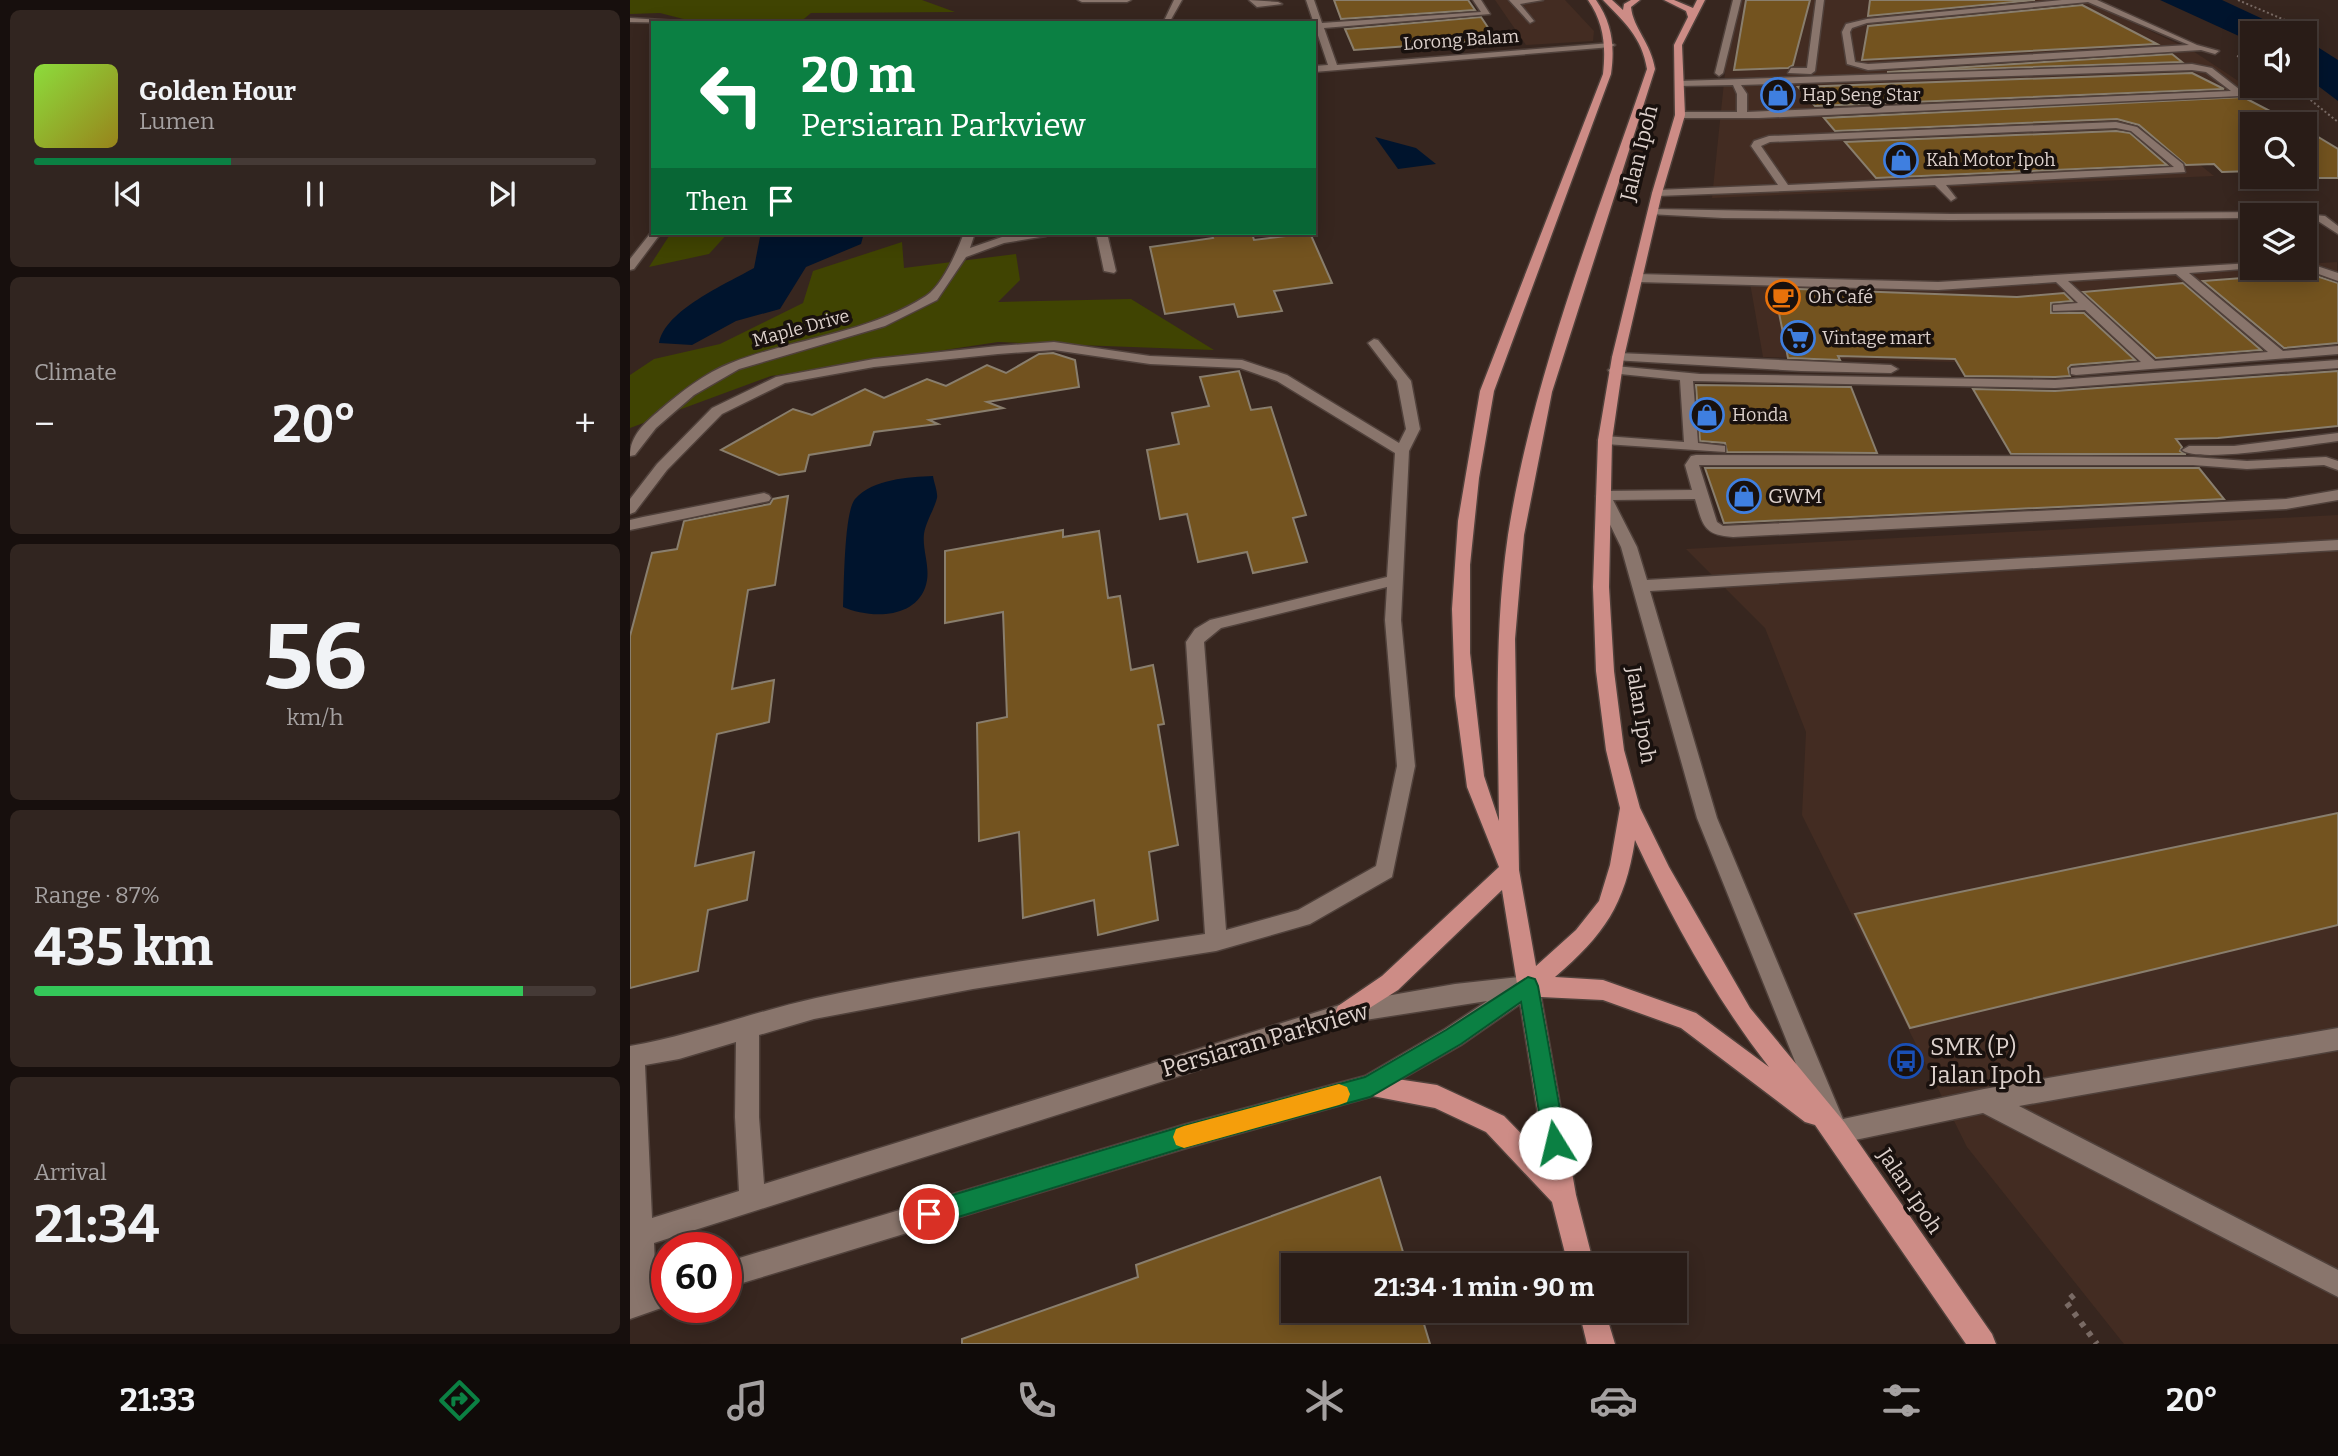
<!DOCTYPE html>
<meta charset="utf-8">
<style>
:root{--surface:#291c17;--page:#312520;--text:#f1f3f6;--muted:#a5a1a1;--line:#453a36;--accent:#0b8043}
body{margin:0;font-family:Bitter,serif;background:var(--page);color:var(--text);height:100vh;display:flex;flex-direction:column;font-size:26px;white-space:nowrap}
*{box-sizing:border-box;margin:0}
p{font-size:23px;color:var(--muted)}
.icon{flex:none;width:38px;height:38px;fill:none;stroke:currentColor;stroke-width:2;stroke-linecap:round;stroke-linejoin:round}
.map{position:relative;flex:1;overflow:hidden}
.panel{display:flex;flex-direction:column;gap:10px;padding:10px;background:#170f0d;width:630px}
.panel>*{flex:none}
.hud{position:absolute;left:21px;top:21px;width:665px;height:214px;border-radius:0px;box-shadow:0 4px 18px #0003,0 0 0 2px var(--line);background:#0b8043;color:#fff;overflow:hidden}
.controls{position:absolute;left:1610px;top:21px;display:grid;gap:14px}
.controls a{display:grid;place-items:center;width:77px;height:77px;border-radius:0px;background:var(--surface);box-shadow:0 4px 18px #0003,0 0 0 2px var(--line);font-size:35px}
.speed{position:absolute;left:21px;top:1232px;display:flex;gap:14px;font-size:35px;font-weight:700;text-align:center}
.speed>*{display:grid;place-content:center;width:91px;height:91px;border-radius:50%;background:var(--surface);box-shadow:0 4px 18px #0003,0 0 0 2px var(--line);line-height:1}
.speed .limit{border:10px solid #d22;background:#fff;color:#111}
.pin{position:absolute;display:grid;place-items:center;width:60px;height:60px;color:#fff;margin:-30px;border:4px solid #fff;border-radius:50%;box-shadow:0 2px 7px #0007}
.me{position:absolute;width:77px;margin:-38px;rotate:351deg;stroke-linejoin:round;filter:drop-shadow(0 0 5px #0008)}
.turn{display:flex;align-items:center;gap:24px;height:147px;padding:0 35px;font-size:32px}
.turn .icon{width:91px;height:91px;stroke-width:2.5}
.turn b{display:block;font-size:49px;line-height:60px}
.then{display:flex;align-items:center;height:66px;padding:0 35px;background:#0003;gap:14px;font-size:26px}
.big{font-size:52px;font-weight:700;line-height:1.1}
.panel .tile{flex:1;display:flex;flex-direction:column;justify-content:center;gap:10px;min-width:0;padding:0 24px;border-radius:10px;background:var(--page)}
.panel .dial{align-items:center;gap:0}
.dial b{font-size:91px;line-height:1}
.song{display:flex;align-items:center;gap:21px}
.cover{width:84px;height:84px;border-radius:10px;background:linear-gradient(135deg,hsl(90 70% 55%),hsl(50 70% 35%))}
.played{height:7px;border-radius:4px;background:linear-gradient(90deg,var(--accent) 35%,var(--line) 35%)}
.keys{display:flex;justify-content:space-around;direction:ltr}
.heat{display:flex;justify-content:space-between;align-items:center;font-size:38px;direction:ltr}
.charge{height:10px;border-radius:5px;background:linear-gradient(90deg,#34c759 87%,var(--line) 0)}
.trip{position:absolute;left:651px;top:1253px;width:406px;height:70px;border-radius:0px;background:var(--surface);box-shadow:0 4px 18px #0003,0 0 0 2px var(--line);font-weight:700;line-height:70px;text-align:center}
.tab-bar{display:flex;height:112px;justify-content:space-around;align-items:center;background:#100b09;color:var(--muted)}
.tab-bar .icon{width:49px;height:49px}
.tab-bar .current{color:var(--accent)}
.tab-bar b{font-size:32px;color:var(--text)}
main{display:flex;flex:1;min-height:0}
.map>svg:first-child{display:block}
.built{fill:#432c22}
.green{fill:#404402}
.water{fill:#00142d}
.building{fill:#73531f;stroke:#897e6d;stroke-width:2}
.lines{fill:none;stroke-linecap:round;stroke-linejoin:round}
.minor-casing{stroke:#50413b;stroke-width:3}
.major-casing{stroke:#50413b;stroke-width:3}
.path-far1{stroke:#796a64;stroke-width:2;stroke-dasharray:2 2.5;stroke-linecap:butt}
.path{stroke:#796a64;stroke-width:6;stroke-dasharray:5 7;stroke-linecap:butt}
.minor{fill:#89756c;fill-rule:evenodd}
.major{fill:#cd8c86;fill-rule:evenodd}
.route{fill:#0b8043;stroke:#07532c;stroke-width:2}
.slow{fill:#f59e0b}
.labels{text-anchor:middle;stroke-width:7;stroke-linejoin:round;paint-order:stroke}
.far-street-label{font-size:18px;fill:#ddd1cc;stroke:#19110e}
.far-poi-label{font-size:18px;fill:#ddd1cc;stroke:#19110e;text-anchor:start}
.street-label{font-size:21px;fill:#ddd1cc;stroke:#19110e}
.poi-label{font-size:21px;fill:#ddd1cc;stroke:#19110e;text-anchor:start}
.near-street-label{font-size:24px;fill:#ddd1cc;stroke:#19110e}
.near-poi-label{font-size:24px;fill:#ddd1cc;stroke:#19110e;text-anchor:start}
</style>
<main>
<section class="panel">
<div class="tile">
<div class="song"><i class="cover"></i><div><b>Golden Hour</b><p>Lumen</p></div></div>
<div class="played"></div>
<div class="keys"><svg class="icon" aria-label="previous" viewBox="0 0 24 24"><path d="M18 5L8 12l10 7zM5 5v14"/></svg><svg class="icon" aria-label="pause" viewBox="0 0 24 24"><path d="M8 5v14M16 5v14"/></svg><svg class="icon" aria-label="next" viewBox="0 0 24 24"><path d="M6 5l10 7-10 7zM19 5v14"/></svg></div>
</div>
<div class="tile"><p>Climate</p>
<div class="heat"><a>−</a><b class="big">20°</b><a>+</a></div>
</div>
<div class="tile dial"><b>56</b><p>km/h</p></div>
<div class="tile"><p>Range · 87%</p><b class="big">435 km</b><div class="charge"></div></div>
<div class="tile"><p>Arrival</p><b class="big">21:34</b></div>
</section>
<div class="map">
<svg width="1708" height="1344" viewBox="0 0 1708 1344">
<rect width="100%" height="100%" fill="#37261f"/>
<g class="built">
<path d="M865 0H935L964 31 963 41 896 45Z"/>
<path d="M1112 0H1454L1563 51 1634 98 1495 105 1584 176 1082 198 1096 63Z"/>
<path d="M1707 262 1708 342 1439 365 1133 357 1120 283 1305 288 1622 268H1675V264Z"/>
<path d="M1708 515V1344H1494L1337 1147 1172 815 1176 732 1135 628 1056 549Z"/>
</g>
<g class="green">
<path d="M0 0H292L325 12 181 13 169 23H69L30 13 0 14Z"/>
<path d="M41 233H98L79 254 19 267Z"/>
<path d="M272 242 274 268 386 254 390 280 368 302 501 299 584 350 368 342 141 376 0 428V375L24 359 90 344 173 303 183 271Z"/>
</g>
<g class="water">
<path d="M1530 0H1592L1663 33H1622V42Z"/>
<path d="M1675 39 1708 60V101L1675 76Z"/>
<path d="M745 137 786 148 806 164 768 169Z"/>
<path d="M135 233H234L231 244 176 267 150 309 106 321 62 345 29 343C35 310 96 284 124 268L130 237Z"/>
<path d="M303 476C304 483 308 492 307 498 304 510 296 521 294 534 292 552 302 569 295 588 283 620 238 618 213 607 214 587 214 512 225 499 243 479 278 477 303 476Z"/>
</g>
<g class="building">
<path d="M704 0H838L845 10 711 19Z"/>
<path d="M1116 0H1180L1163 65 1158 68 1104 70Z"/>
<path d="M1240 0H1405L1238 16Z"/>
<path d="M1452 5 1527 44 1232 60 1238 26Z"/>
<path d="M851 17 861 32H857L862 40 724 50 715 29Z"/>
<path d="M1542 54 1552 62 1257 72Z"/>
<path d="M1562 73 1594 89 1185 106 1168 87Z"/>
<path d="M1613 97 1665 124H1622V171L1592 172 1584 164 1556 165 1509 125 1487 119 1205 131 1194 118Z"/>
<path d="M1675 129 1708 149V178H1682L1675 173Z"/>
<path d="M1486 131 1500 133 1537 165 1246 178 1215 142Z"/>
<path d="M581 233H622L624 240 680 233 702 283 644 291 652 311 608 317 604 304 535 314 520 247 583 238Z"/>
<path d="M1677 273 1708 283V343L1654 348 1573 281Z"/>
<path d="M1553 283 1631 350 1526 358 1453 292Z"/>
<path d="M1144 288 1387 297 1434 293 1442 301 1421 303V313H1454L1505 360 1441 365 1438 368 1440 376 1425 377 1335 376 1325 359 1208 356 1210 360 1158 358Z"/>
<path d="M423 353 445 360 449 387 357 402 373 408 299 420 308 424 244 432 240 445 179 455 175 471 149 475 91 450 163 409 182 415 235 389 254 398 297 379 316 386 357 365 376 373 409 354Z"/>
<path d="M609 371 621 410 641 407 676 515 663 518 677 562 623 573 617 552 568 562 557 514 530 519 517 450 549 444 542 413 579 406 570 377Z"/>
<path d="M1708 371V426L1588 438 1546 439 1552 447 1550 451 1556 454H1381L1343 389 1425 391Z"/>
<path d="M1066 385 1221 387 1247 453 1097 452 1095 443 1070 441Z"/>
<path d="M1075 468H1569L1594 499 1094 523Z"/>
<path d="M158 496 145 585 118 590 102 689 144 680 139 722 87 734 65 866 124 852 117 900 78 910 68 971 0 988V636L22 553 47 549 54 521 140 504 143 499Z"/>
<path d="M433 530V537L469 531 478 598 490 596 501 670 523 665 534 724 528 725 548 845 519 852 528 920 468 935 464 900 393 918 389 832 349 841 347 723 377 717 373 612 315 623V551Z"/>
<path d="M1708 813V925L1280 1028 1225 914Z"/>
<path d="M750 1177 777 1265H663V1311H790L800 1344H332V1339L508 1277 506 1265Z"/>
</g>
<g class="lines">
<g class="minor-casing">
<g id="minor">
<path d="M448 0H501L497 2H452Z"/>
<path d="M544 0H552L539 23H533Z"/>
<path d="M619 0 648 2 652 4 627 7Z"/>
<path d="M676 0H684L692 23 851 12 843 0H851L860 14 694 28 707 65 981 43 985 45 981 47 684 72V66L698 65Z"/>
<path d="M879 0H913L890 4 904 21 900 23Z"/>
<path d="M1103 0H1111L1093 73 1089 76 1085 73Z"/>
<path d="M1186 0H1194L1185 71 1181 74 1158 73 1161 68H1177Z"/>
<path d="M1432 0H1467L1567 45 1589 51 1585 54 1571 50 1238 70 1217 64 1212 32 1216 24 1237 19ZM1458 2 1559 45 1238 64 1225 62 1220 32 1222 28 1237 23Z"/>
<path d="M0 18 49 21 53 23 0 22Z"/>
<path d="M1562 64 1582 68 1614 93 1610 96 1129 118H1050L1045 115 1050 112H1107V94L1103 85 1047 86V82L1050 81ZM1562 70 1576 72 1601 91 1117 112V94L1111 85Z"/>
<path d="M1486 122 1507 127 1553 164 1555 172 1316 185 1326 198 1321 201 1305 185 1027 196 1022 193 1027 190 1148 185 1121 146 1124 141 1139 136ZM1486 128 1501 131 1544 167 1158 185 1131 146 1140 142Z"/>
<path d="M1023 209 1321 214 1637 212 1642 215H1622V218L1321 220 1093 218 1019 214V210Z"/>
<path d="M1675 214 1695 216 1708 226V234L1688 221 1675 220V215H1671Z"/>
<path d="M23 230V233H31L4 269 0 270V259Z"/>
<path d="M334 233H345L340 248 372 237 422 233 416 236 374 243 336 257 307 300 255 326 109 369 64 395 26 428 5 455 0 456C0 435 15 423 30 410 51 392 75 373 101 363 165 338 237 334 296 296 313 285 327 251 334 233Z"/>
<path d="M466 233H477L486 271 484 273 474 271Z"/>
<path d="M1675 262 1708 273V281L1672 268H1675Z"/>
<path d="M1622 263V268H1626L1559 273 1653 351 1708 346V354L1446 375 1441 374V368L1511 362 1455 310 1423 311V305L1448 303 1426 282 1308 290 1007 282 1001 278 1007 274 1308 282ZM1546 274 1638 352 1525 361 1438 281Z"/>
<path d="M744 339 748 340 781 381 790 429 779 451 771 620 785 766 762 877 680 924 586 951 343 989 184 1019 129 1035V1117L134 1184 716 1003 825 984 898 976 906 979 909 986 906 993 831 1045 740 1097 553 1149 96 1288V1262L553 1125 735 1076 815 1029 857 1001 716 1023 24 1243 26 1284 37 1280V1306L0 1319V1046C63 1035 123 1012 186 998 314 970 445 954 575 934L556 642 565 629 580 620 757 577 765 453 647 381 610 368 520 364 424 350 368 354 244 367 155 383 92 414 37 470 5 512 0 514V499L27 464 82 408 146 377 244 359 368 346 424 342 520 356 612 360 657 375 769 443 776 429 767 381 738 343ZM757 587 755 620 767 766 746 866 668 910 596 930 574 642 591 628ZM106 1042 105 1117 109 1191 22 1218 15 1065 49 1059Z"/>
<path d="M988 353 1261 365 1268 369 1261 373 1171 371 983 360 982 357Z"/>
<path d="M1708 360V368L1425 388 1063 381 1068 443 1095 446V452L975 444 968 440 975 436 1054 442 1050 380 980 373 978 370 985 366 1070 374 1425 380Z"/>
<path d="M1708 433V441C1682 444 1567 464 1552 450L1559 446H1604Z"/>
<path d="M1066 455 1563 457 1617 461 1696 457 1708 461V470L1694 465 1617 469 1563 465H1069L1087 522 1093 526 1656 499 1708 490V500L1656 509 1103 537C1073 535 1073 525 1065 499L983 500 1007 547 1017 580 1708 540V550L1020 591 1087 818 1213 1119 1354 1089 1708 1028V1050L1389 1106 1708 1270V1297L1353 1113 1206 1144 1197 1141 1067 818 991 547 966 496 973 491 1062 490 1055 465 1061 456Z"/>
<path d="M134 493 139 495 141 498 139 501 0 530V520L13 517Z"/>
</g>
</g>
<g class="major-casing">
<g id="major">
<path d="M958 0H966C982 23 985 46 981 74L864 391 849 478 840 565V653L854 776 869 821C868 725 864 630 878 535 903 375 965 222 1017 69 1012 37 994 22 973 0H982L993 10 994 4 1001 0H1010L1001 7C1003 28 1021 43 1025 69L922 392 894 535 885 639 889 870 906 966 946 930 969 901 980 865 990 808 976 750 966 671 963 587 968 440 982 357 1022 193 1045 115 1044 45 1058 17 1056 11 1034 0H1044L1063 8 1067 0H1075L1052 45 1055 115 1032 193 994 357 982 440 979 587 984 671 994 750 1010 808 1039 867 1120 1008 1215 1123 1362 1334 1366 1344H1336L1185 1125 1175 1122 1051 1028 973 1000 911 997 946 1195 964 1265H938L922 1202 856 1132 805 1108 732 1094 728 1086 732 1078 740 1075 807 1085 874 1116 915 1158 872 890 768 990 716 1023 708 1020 705 1013 708 1006 752 976 869 867 837 787 825 696 822 609 828 521 850 391 973 74C976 46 974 23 958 0ZM1005 840C1042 919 1085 998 1139 1067L1066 1013 973 980 925 977C974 935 995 905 1005 840Z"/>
<path d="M949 1311H975L985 1344H957Z"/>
</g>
</g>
<g class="path-far1">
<path d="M1608 0 1678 30"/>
<path d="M1607 56 1622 61"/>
<path d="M1663 86 1708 122"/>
</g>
<path class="path" d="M1444 1295 1436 1302 1467 1344"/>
<use href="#minor" class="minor"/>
<use href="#major" class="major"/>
</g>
<path class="route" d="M898 977 905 979 908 986 936 1143 933 1151 925 1155 917 1151 914 1143 891 1002 831 1044 740 1097 553 1148 299 1226 291 1222 287 1214 291 1206 299 1202 553 1126 735 1077 816 1030Z"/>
<path class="slow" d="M709 1084 717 1087 720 1094 717 1102 709 1105 554 1148 546 1145 543 1137 546 1129 554 1126Z"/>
<defs>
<g id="shop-ring" transform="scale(1.75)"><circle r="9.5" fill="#19110e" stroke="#3f7fe0" stroke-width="1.5"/><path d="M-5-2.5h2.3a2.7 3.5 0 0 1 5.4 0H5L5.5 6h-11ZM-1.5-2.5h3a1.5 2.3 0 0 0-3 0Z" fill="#3f7fe0"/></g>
<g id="cafe-ring" transform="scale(1.75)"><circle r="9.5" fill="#19110e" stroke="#e8710a" stroke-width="1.5"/><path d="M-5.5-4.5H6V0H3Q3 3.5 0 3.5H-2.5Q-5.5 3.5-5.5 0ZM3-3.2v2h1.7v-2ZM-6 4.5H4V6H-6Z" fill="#e8710a"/></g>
<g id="supermarket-ring" transform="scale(1.75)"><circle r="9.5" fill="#19110e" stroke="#3f7fe0" stroke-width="1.5"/><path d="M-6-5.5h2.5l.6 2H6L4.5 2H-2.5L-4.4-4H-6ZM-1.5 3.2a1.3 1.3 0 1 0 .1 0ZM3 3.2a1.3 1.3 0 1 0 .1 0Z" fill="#3f7fe0"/></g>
<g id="bus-ring" transform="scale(1.75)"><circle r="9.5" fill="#19110e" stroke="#1a4fb4" stroke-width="1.5"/><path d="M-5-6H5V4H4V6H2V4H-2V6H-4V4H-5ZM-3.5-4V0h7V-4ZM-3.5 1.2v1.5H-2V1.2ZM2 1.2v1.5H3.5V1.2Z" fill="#1a4fb4"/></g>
</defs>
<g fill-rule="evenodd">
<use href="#shop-ring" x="1148" y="95"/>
<use href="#shop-ring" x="1271" y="160"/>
<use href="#cafe-ring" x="1153" y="297"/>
<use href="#supermarket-ring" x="1168" y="338"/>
<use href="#shop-ring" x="1077" y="415"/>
<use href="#shop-ring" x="1114" y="496"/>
<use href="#bus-ring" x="1276" y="1061"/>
</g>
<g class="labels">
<g class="far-street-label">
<text transform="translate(831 40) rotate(-4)" y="6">Lorong Balam</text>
<text transform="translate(171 328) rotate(-15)" y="6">Maple Drive</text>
</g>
<g class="far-poi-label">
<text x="1172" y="101">Hap Seng Star</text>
<text x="1296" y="166">Kah Motor Ipoh</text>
<text x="1178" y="303">Oh Café</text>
<text x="1192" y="344">Vintage mart</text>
<text x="1102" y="421">Honda</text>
</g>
<g class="street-label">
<text transform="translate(1009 153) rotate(-76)" y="7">Jalan Ipoh</text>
<text transform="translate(1011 715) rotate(81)" y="7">Jalan Ipoh</text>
<text transform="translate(1280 1191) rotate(56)" y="7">Jalan Ipoh</text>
</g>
<g class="poi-label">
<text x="1138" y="503">GWM</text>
</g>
<g class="near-street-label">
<text transform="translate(635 1040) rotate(-16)" y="8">Persiaran Parkview</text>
</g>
<g class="near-poi-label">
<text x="1300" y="1055">SMK (P)<tspan x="1300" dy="28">Jalan Ipoh</tspan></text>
</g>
</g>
</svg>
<div class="controls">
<a><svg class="icon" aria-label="sound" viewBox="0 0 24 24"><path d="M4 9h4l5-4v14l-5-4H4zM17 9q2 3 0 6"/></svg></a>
<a><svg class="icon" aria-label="search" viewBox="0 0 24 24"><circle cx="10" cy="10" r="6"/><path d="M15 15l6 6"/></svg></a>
<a><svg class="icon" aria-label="layers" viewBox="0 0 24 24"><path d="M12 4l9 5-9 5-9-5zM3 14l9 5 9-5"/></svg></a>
</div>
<div class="speed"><div class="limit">60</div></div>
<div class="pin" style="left:299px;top:1214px;background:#d93025"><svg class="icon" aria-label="arrive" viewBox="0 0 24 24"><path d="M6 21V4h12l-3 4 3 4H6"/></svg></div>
<svg class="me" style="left:925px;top:1143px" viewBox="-20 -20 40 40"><circle r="19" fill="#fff"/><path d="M0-13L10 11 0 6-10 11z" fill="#0b8043"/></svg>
<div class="trip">21:34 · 1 min · 90 m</div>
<div class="hud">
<div class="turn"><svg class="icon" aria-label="left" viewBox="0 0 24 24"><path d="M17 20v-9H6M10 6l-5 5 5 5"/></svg><div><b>20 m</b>Persiaran Parkview</div></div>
<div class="then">Then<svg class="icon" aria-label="arrive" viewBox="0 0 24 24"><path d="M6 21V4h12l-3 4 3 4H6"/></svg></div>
</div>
</div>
</main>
<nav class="tab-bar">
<b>21:33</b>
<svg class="icon current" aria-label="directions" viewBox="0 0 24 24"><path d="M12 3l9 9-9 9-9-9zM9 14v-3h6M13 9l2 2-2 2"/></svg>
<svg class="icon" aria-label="music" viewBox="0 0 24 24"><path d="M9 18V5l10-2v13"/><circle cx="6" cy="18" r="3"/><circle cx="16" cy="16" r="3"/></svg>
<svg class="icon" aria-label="phone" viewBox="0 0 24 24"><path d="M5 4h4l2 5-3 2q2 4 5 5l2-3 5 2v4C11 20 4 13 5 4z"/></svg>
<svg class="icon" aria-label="climate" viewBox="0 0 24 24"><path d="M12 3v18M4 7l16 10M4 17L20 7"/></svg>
<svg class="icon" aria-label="car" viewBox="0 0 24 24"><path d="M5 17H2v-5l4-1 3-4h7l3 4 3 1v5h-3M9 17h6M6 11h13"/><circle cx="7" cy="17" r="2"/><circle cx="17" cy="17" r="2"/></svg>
<svg class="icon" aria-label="filters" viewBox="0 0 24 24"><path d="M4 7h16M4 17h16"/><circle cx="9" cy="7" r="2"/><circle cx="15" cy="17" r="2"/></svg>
<b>20°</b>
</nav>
